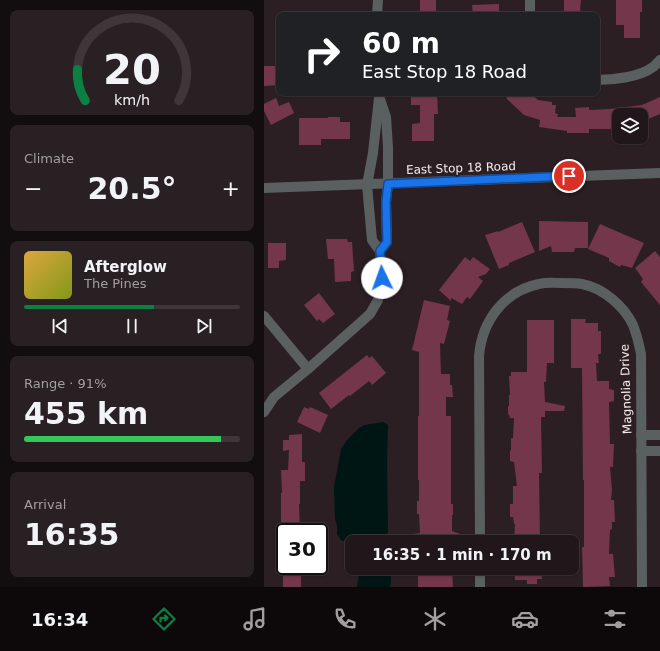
<!DOCTYPE html>
<meta charset="utf-8">
<style>
:root{--surface:#21171a;--page:#292023;--text:#f1f3f6;--muted:#a29fa2;--line:#3e3639;--accent:#0b8043}
body{margin:0;font-family:"DejaVu Sans",sans-serif;background:var(--page);color:var(--text);height:100vh;display:flex;flex-direction:column;font-size:15px;white-space:nowrap}
*{box-sizing:border-box;margin:0}
p{font-size:13px;color:var(--muted)}
.icon{flex:none;width:22px;height:22px;fill:none;stroke:currentColor;stroke-width:2;stroke-linecap:round;stroke-linejoin:round}
.map{position:relative;flex:1;overflow:hidden}
.sheet{display:flex;flex-direction:column;gap:10px;padding:10px;background:#120d0e;width:264px}
.sheet>*{flex:none}
.banner{position:absolute;left:12px;top:12px;width:324px;height:84px;border-radius:8px;box-shadow:0 1px 3px #0004,0 0 0 1px var(--line);background:#202124;color:#fff;overflow:hidden}
.buttons{position:absolute;left:348px;top:108px;display:grid;gap:8px}
.buttons a{display:grid;place-items:center;width:36px;height:36px;border-radius:8px;background:var(--surface);box-shadow:0 1px 3px #0004,0 0 0 1px var(--line);font-size:20px}
.speed{position:absolute;left:12px;top:523px;display:flex;gap:8px;font-size:20px;font-weight:700;text-align:center}
.speed>*{display:grid;place-content:center;width:52px;height:52px;border-radius:50%;background:var(--surface);box-shadow:0 1px 3px #0004,0 0 0 1px var(--line);line-height:1}
.speed .limit{border:2px solid #111;border-radius:6px;background:#fff;color:#111}
.pin{position:absolute;display:grid;place-items:center;width:34px;height:34px;color:#fff;margin:-17px;border:2px solid #fff;border-radius:50%;box-shadow:0 1px 4px #0007}
.me{position:absolute;width:44px;margin:-22px;rotate:357deg;stroke-linejoin:round;filter:drop-shadow(0 0 3px #0008)}
.turn{display:flex;align-items:center;gap:14px;height:84px;padding:0 20px;font-size:18px}
.turn .icon{width:52px;height:52px;stroke-width:2.5}
.turn b{display:block;font-size:28px;line-height:34px}
.big{font-size:30px;font-weight:700;line-height:1.1}
.sheet .tile{flex:1;display:flex;flex-direction:column;justify-content:center;gap:6px;min-width:0;padding:0 14px;border-radius:8px;background:var(--page)}
.sheet .dial{align-items:center;gap:0}
.dial svg{height:104px;overflow:visible;fill:none;stroke:var(--line);stroke-width:7;stroke-linecap:round;text-anchor:middle}
.dial text{fill:var(--text);stroke:none}
.song{display:flex;align-items:center;gap:12px}
.cover{width:48px;height:48px;border-radius:6px;background:linear-gradient(135deg,hsl(40 70% 55%),hsl(70 70% 35%))}
.played{height:4px;border-radius:2px;background:linear-gradient(90deg,var(--accent) 60%,var(--line) 60%)}
.keys{display:flex;justify-content:space-around;direction:ltr}
.heat{display:flex;justify-content:space-between;align-items:center;font-size:22px;direction:ltr}
.charge{height:6px;border-radius:3px;background:linear-gradient(90deg,#34c759 91%,var(--line) 0)}
.trip{position:absolute;left:81px;top:535px;width:234px;height:40px;border-radius:8px;background:var(--surface);box-shadow:0 1px 3px #0004,0 0 0 1px var(--line);font-weight:700;line-height:40px;text-align:center}
.tab-bar{display:flex;height:64px;justify-content:space-around;align-items:center;background:#0d090a;color:var(--muted)}
.tab-bar .icon{width:28px;height:28px}
.tab-bar .selected{color:var(--accent)}
.tab-bar b{font-size:18px;color:var(--text)}
main{display:flex;flex:1;min-height:0}
.map>svg:first-child{display:block}
.water{fill:#001614}
.building{fill:#73364a}
.lines{fill:none;stroke-linecap:round;stroke-linejoin:round}
.minor{stroke:#59605f;stroke-width:10}
.route-casing{stroke:#114b97;stroke-width:10}
.route{stroke:#1a73e8;stroke-width:7}
.labels{text-anchor:middle;stroke-width:4;stroke-linejoin:round;paint-order:stroke}
.street-label{font-size:12px;fill:#f4ebed;stroke:#2c1f23}
</style>
<main>
<section class="sheet">
<div class="tile dial"><svg viewBox="0 0 100 80">
<path d="M14 69A42 42 0 1 1 86 69"/>
<path d="M14 69A42 42 0 0 1 8 45" stroke="#0b8043"/>
<text x="50" y="56" font-size="32" font-weight="700">20</text>
<text x="50" y="72" font-size="11">km/h</text>
</svg></div>
<div class="tile"><p>Climate</p>
<div class="heat"><a>−</a><b class="big">20.5°</b><a>+</a></div>
</div>
<div class="tile">
<div class="song"><i class="cover"></i><div><b>Afterglow</b><p>The Pines</p></div></div>
<div class="played"></div>
<div class="keys"><svg class="icon" aria-label="previous" viewBox="0 0 24 24"><path d="M18 5L8 12l10 7zM5 5v14"/></svg><svg class="icon" aria-label="pause" viewBox="0 0 24 24"><path d="M8 5v14M16 5v14"/></svg><svg class="icon" aria-label="next" viewBox="0 0 24 24"><path d="M6 5l10 7-10 7zM19 5v14"/></svg></div>
</div>
<div class="tile"><p>Range · 91%</p><b class="big">455 km</b><div class="charge"></div></div>
<div class="tile"><p>Arrival</p><b class="big">16:35</b></div>
</section>
<div class="map">
<svg width="396" height="587" viewBox="0 0 396 587">
<rect width="100%" height="100%" fill="#2c1f23"/>
<g class="water">
<path d="M119 422 124 425 123 462 124 532 121 538 110 542H82L77 540 73 534V526L71 519 70 487 77 449 83 440 95 428 100 425Z"/>
<path d="M110 568C113 568 117 567 120 568 128 570 128 582 126 587H93L95 575 101 571 107 570Z"/>
</g>
<g class="building">
<rect x="156" y="0" width="16" height="15"/>
<path d="M300 0H317L316 12 300 11Z"/>
<path d="M352 0H378V12H376V38H360V25H352Z"/>
<path d="M235 4V15H209L208 5Z"/>
<path d="M0 66H15V85L0 86Z"/>
<path d="M173 93 174 114H170V141H148V124L156 123V105H147V94Z"/>
<path d="M247 93H266L274 100 288 102V105H292L291 113 294 114 293 117H312L311 108 325 107V110L346 109 378 105 396 97V114L377 122V115H350V129H325V133H303V131L275 127 276 120 260 115 242 98Z"/>
<path d="M12 98 15 106 25 102 30 113 7 125 0 111V104Z"/>
<path d="M64 117H76V122H86V139H57V145H35V118H64Z"/>
<path d="M275 221 324 222V248H311L310 252H288L287 246 275 251Z"/>
<path d="M258 222 271 252 245 263V265L235 269 221 235 234 231V232Z"/>
<path d="M336 224 380 243 368 268 357 265 356 267 345 261V258L324 249Z"/>
<path d="M62 239H83L84 242H88L90 271 87 272V281L71 282 70 259H64Z"/>
<path d="M4 243H22V260L15 261V268H4Z"/>
<path d="M391 251 396 257V305L377 282 379 279 371 268Z"/>
<path d="M201 257 206 261 209 257 226 269 222 274 214 277 219 281 206 299 203 297 198 304 187 298V301L175 290Z"/>
<path d="M55 293 71 314 59 323 55 319 53 321 40 305Z"/>
<path d="M160 300 186 306 183 320 186 321 180 344 176 343 177 374H186V385H188L189 397H182V416H187V504H189V515H188V531L205 537 204 540 188 538V542H149V534L156 533 155 514H153V501H155V480H154V416H155V352L148 350Z"/>
<path d="M307 319H322L321 323H334V331H337V354H334L335 363H332L333 381H345V389L350 390V401L345 402 346 444H350L349 467H346L348 490 347 500H350L351 522H348V529L346 530 345 554H349L351 577H345L346 586 319 587 318 547H320V480H319L318 368H307Z"/>
<path d="M263 320H290V363H283L282 382H280L281 402 301 406 300 411H281V417H277L278 473H275L276 542H250L251 524H250L249 517H246V504H249V486H253L250 462 246 461V451L247 450V438H249L250 418H246L245 415 244 414V406H245V395H246L245 376H247V372H263Z"/>
<path d="M103 355 105 358 108 356 122 373 108 385 105 381 86 396 85 395 67 409 55 393Z"/>
<path d="M40 407 45 409 46 407 64 415 56 433 33 422Z"/>
<path d="M38 434V462H41V481H36V504H35L36 532H17V493H18L17 470H24L25 450 19 451V440H25V435Z"/>
<rect x="19" y="566" width="18" height="21"/>
<path d="M154 568H188L189 587H154Z"/>
<path d="M250 568H277L278 579H273V584H263V580H251Z"/>
</g>
<g class="lines">
<g class="minor">
<path d="M266 0V15"/>
<path d="M113 15 114 0"/>
<path d="M333 80C349 80 376 77 389 67 392 65 394 62 396 60"/>
<path d="M116 99 122 117 124 147V184L122 202 123 242 116 251"/>
<path d="M0 188 396 173"/>
<path d="M0 316 44 369"/>
<path d="M0 412 10 397 44 369 106 314 114 300 118 278 116 251 108 240 103 185 109 153 115 98V93"/>
<path d="M377 435H396"/>
<path d="M377 451H396"/>
<path d="M216 542 215 356C218 321 240 291 275 284 283 282 290 283 297 283 304 283 311 283 318 284 339 288 360 306 369 325 373 335 375 344 377 354L378 587"/>
<path d="M216 568V587"/>
</g>
</g>
<g class="lines">
<g class="route-casing">
<path id="route" d="M118 278 116 251 123 242 122 202 124 184 305 176"/>
</g>
<use href="#route" class="route"/>
</g>
<g class="labels">
<g class="street-label">
<text transform="translate(197 168) rotate(-2)" y="4">East Stop 18 Road</text>
<text transform="translate(362 389) rotate(-92)" y="4">Magnolia Drive</text>
</g>
</g>
</svg>
<div class="buttons">
<a><svg class="icon" aria-label="layers" viewBox="0 0 24 24"><path d="M12 4l9 5-9 5-9-5zM3 14l9 5 9-5"/></svg></a>
</div>
<div class="speed"><div class="limit">30</div></div>
<div class="pin" style="left:305px;top:176px;background:#d93025"><svg class="icon" aria-label="arrive" viewBox="0 0 24 24"><path d="M6 21V4h12l-3 4 3 4H6"/></svg></div>
<svg class="me" style="left:118px;top:278px" viewBox="-20 -20 40 40"><circle r="19" fill="#fff"/><path d="M0-13L10 11 0 6-10 11z" fill="#1a73e8"/></svg>
<div class="trip">16:35 · 1 min · 170 m</div>
<div class="banner">
<div class="turn"><svg class="icon" aria-label="right" viewBox="0 0 24 24"><path d="M7 20v-9h11M14 6l5 5-5 5"/></svg><div><b>60 m</b>East Stop 18 Road</div></div>
</div>
</div>
</main>
<nav class="tab-bar">
<b>16:34</b>
<svg class="icon selected" aria-label="directions" viewBox="0 0 24 24"><path d="M12 3l9 9-9 9-9-9zM9 14v-3h6M13 9l2 2-2 2"/></svg>
<svg class="icon" aria-label="music" viewBox="0 0 24 24"><path d="M9 18V5l10-2v13"/><circle cx="6" cy="18" r="3"/><circle cx="16" cy="16" r="3"/></svg>
<svg class="icon" aria-label="phone" viewBox="0 0 24 24"><path d="M5 4h4l2 5-3 2q2 4 5 5l2-3 5 2v4C11 20 4 13 5 4z"/></svg>
<svg class="icon" aria-label="climate" viewBox="0 0 24 24"><path d="M12 3v18M4 7l16 10M4 17L20 7"/></svg>
<svg class="icon" aria-label="car" viewBox="0 0 24 24"><path d="M5 17H2v-5l4-1 3-4h7l3 4 3 1v5h-3M9 17h6M6 11h13"/><circle cx="7" cy="17" r="2"/><circle cx="17" cy="17" r="2"/></svg>
<svg class="icon" aria-label="filters" viewBox="0 0 24 24"><path d="M4 7h16M4 17h16"/><circle cx="9" cy="7" r="2"/><circle cx="15" cy="17" r="2"/></svg>
</nav>
